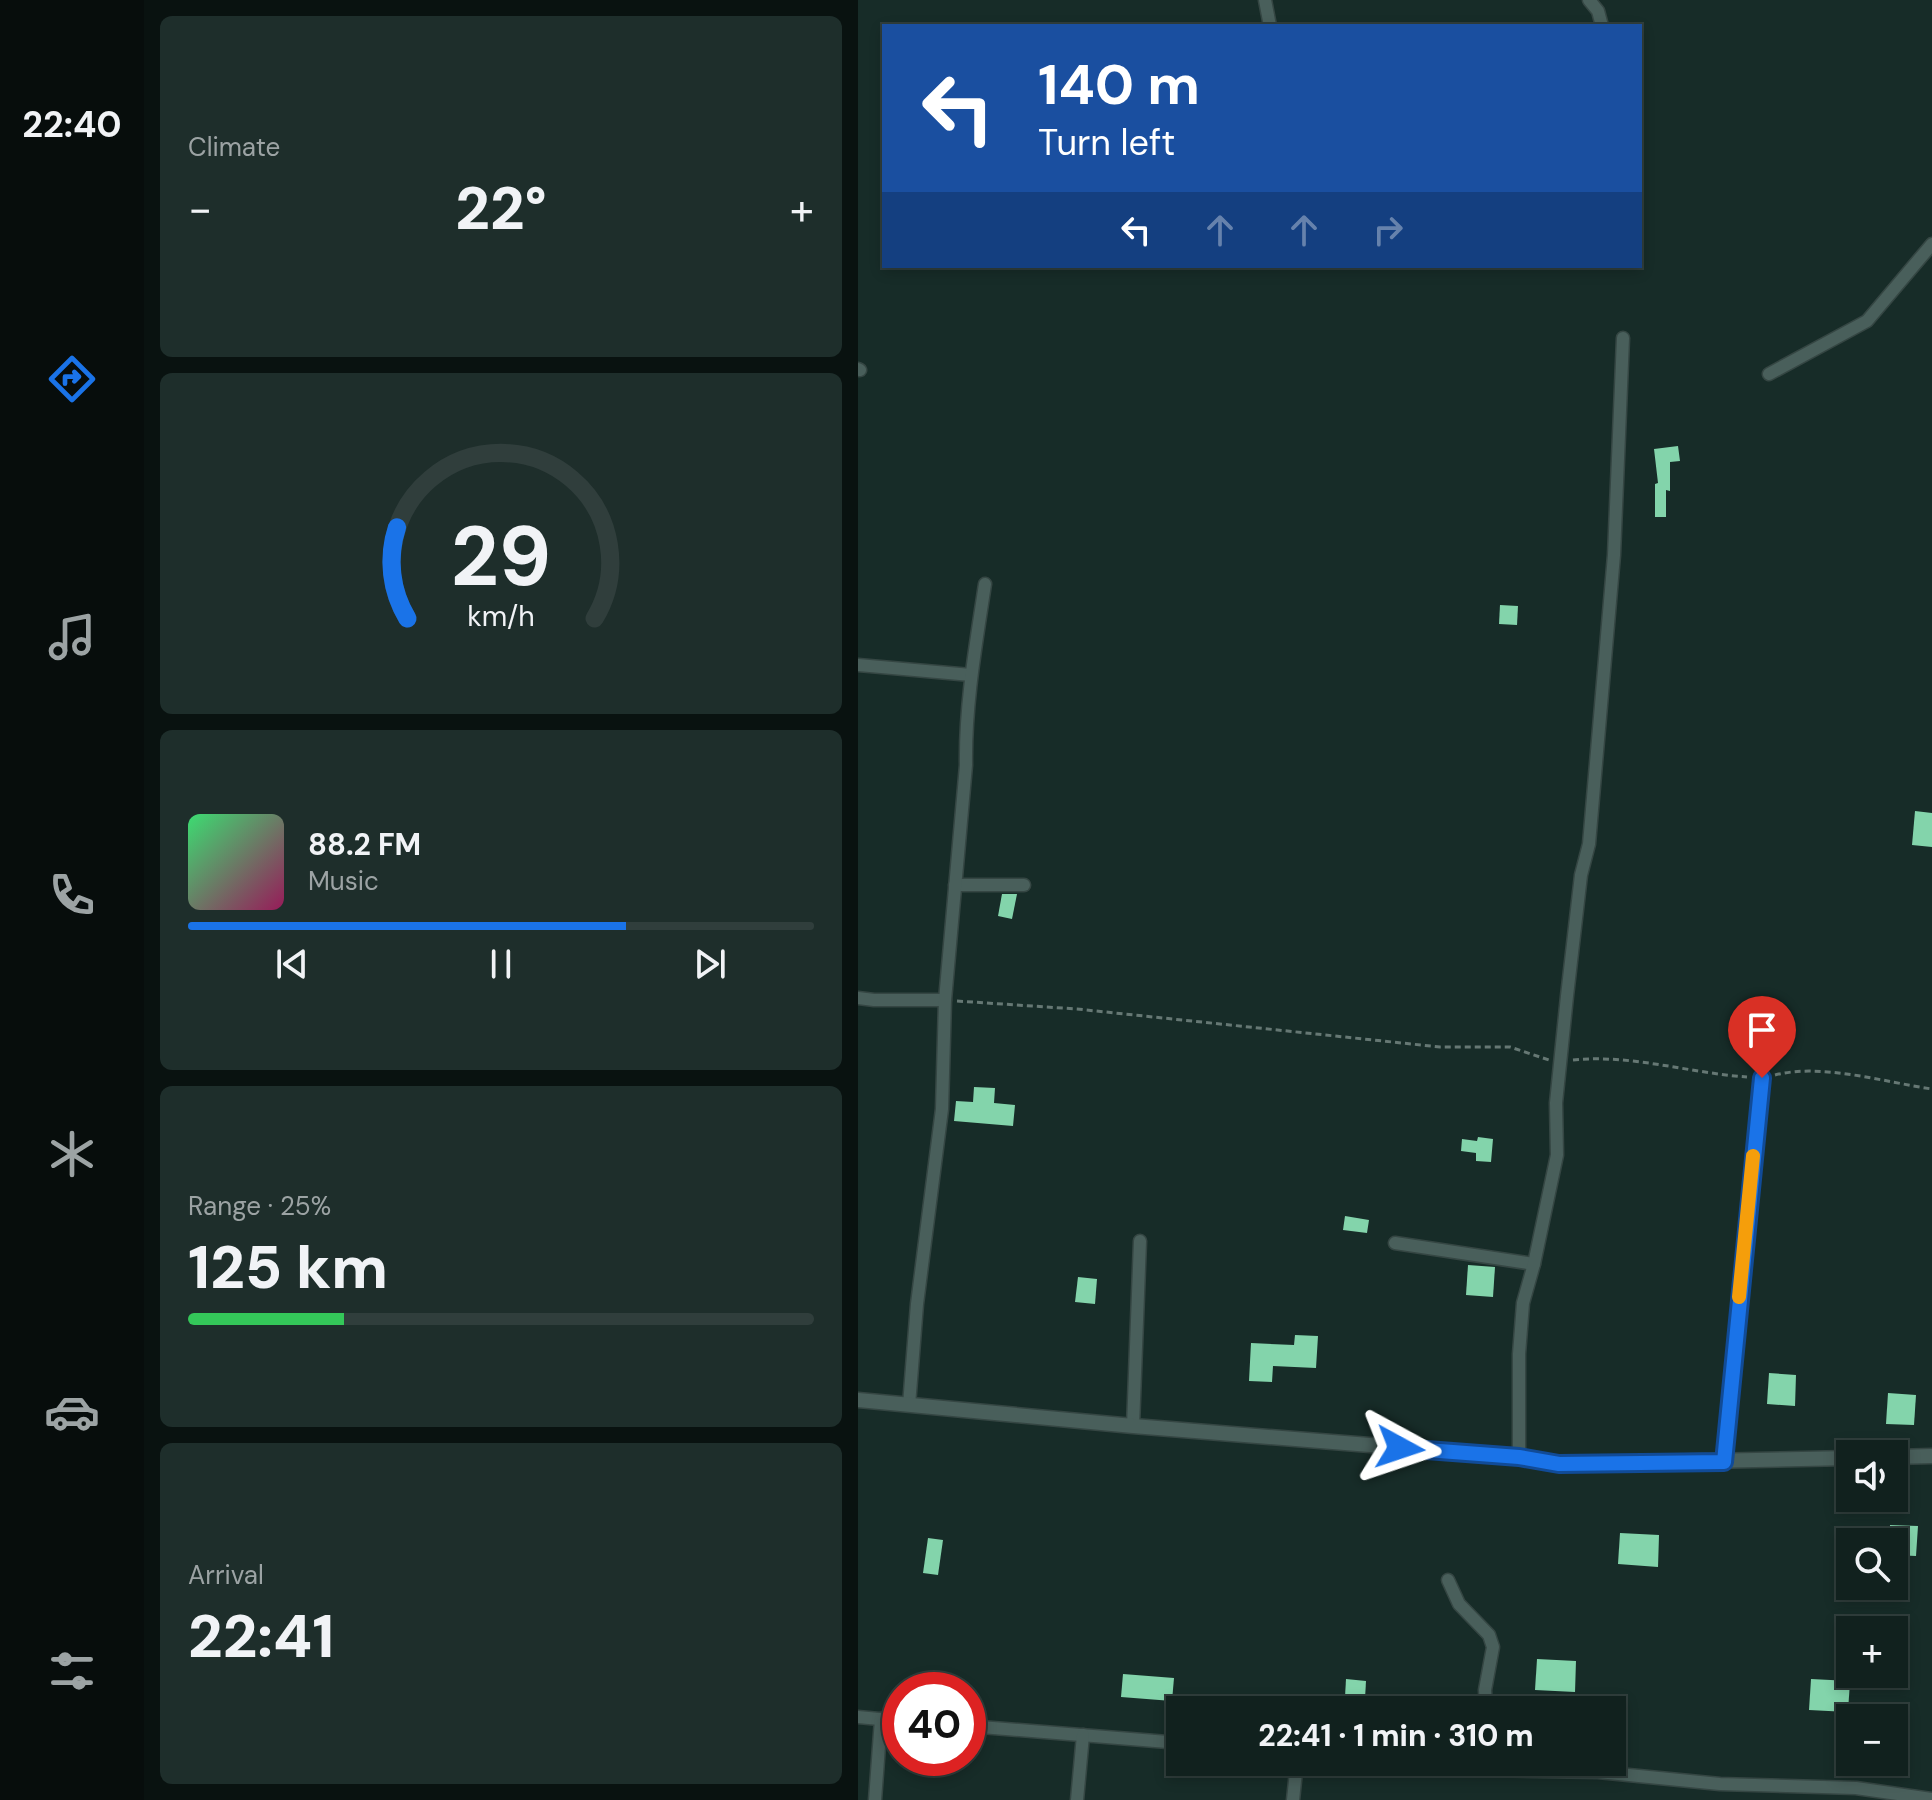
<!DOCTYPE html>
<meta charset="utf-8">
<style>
:root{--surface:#11211e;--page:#1e2e2b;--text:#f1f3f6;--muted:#9ca3a4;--line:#303e3c;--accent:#1a73e8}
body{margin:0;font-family:"DM Sans",sans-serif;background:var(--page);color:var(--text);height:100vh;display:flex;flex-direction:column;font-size:30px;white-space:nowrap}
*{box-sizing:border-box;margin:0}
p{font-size:26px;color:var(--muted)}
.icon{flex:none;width:44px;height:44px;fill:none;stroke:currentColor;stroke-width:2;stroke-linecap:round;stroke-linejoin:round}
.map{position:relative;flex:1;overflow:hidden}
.details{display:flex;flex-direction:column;gap:16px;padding:16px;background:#091210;width:714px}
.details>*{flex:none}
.banner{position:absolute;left:24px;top:24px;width:760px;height:244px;border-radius:0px;box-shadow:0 4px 12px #0003,0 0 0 2px var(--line);background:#1a4fa0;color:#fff;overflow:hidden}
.buttons{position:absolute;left:978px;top:1440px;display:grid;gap:16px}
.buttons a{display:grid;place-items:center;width:72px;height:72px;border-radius:0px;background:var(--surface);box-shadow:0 4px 12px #0003,0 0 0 2px var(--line);font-size:40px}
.speed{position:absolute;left:24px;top:1672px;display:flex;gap:16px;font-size:40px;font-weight:700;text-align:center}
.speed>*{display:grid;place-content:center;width:104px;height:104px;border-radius:50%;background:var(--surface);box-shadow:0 4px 12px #0003,0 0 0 2px var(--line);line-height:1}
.speed .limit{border:12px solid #d22;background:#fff;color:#111}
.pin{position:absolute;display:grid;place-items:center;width:68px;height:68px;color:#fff;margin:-82px -34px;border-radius:50% 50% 50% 0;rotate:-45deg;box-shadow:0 0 8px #0007}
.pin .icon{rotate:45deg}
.me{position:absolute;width:88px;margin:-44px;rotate:95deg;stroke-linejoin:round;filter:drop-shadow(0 0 6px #0008)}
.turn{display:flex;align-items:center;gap:28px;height:168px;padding:0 24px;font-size:36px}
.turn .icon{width:104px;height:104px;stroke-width:2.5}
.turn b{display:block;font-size:56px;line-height:68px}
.lanes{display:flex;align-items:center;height:76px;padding:0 24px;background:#0003;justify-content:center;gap:40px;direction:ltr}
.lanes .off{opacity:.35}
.big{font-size:60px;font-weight:800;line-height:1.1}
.details .card{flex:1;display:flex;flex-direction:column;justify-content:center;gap:12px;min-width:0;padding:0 28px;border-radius:12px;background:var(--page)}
.details .dial{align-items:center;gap:0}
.dial svg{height:208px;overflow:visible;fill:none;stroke:var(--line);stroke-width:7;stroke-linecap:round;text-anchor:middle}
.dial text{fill:var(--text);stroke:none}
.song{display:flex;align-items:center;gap:24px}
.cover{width:96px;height:96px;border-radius:12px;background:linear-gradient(135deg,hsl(140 70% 55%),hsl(330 70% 35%))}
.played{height:8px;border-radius:4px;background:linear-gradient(90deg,var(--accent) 70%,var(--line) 70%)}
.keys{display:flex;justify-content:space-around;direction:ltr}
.heat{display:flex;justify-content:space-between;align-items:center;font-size:44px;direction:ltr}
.charge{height:12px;border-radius:6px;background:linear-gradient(90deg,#34c759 25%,var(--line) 0)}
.trip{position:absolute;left:308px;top:1696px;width:460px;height:80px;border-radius:0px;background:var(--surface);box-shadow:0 4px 12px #0003,0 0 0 2px var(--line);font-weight:800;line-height:80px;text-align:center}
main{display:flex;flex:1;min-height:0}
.menu{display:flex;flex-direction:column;width:144px;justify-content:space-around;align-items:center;background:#070d0c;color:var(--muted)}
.menu .icon{width:56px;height:56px}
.menu .on{color:var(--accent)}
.menu b{font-size:36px;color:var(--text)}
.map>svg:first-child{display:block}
.building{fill:#83d4ab}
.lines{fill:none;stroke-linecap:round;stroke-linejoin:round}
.minor-casing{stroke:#354643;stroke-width:15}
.tertiary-casing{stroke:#354643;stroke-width:17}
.path{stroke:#667874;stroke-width:3;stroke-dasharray:6 4;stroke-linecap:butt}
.minor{stroke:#495f5b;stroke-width:12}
.tertiary{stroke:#495f5b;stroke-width:14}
.route-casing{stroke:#114b97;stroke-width:20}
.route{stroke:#1a73e8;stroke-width:14}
.slow{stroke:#f59e0b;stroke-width:14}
</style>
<main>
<nav class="menu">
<b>22:40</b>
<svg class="icon on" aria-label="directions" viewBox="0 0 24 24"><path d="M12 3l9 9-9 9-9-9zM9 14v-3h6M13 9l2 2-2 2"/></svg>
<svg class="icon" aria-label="music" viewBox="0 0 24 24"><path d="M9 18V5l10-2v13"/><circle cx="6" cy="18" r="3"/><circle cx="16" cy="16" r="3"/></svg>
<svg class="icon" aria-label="phone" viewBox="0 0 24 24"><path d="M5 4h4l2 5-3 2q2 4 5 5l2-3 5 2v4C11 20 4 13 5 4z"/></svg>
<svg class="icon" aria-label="climate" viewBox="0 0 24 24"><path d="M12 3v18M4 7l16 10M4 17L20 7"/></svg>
<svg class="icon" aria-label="car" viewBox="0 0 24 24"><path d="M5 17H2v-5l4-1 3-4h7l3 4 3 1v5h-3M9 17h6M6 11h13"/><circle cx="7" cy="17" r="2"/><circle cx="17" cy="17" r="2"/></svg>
<svg class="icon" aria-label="filters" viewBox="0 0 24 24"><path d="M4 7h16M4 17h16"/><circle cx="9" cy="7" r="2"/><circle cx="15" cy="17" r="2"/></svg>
</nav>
<section class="details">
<div class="card"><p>Climate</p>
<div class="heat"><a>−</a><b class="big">22°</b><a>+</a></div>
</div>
<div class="card dial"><svg viewBox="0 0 100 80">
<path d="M14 69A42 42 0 1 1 86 69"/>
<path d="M14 69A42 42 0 0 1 10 34" stroke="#1a73e8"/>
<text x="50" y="56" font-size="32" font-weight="700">29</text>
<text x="50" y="72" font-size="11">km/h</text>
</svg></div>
<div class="card">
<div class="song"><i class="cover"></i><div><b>88.2 FM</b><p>Music</p></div></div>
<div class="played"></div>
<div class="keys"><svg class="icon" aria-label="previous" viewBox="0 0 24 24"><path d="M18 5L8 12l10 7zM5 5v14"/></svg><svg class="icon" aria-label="pause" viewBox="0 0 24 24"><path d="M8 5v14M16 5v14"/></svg><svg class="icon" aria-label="next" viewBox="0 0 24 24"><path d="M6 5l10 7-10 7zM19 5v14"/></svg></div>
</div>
<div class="card"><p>Range · 25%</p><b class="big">125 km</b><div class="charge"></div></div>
<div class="card"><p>Arrival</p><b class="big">22:41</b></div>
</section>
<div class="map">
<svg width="1074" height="1800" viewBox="0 0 1074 1800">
<rect width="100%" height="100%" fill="#172c28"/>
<g class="building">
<path d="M820 446 822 461 812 462V491L808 490V517H797V484L800 483 796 449Z"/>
<path d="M642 605 660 606 659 625 641 624Z"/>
<path d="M1057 811 1074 813V847L1054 845Z"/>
<path d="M144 894H159L154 919 140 916Z"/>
<path d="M116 1087 137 1088 136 1103 157 1105 155 1126 96 1121 98 1101 115 1102Z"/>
<path d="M620 1137 635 1139 633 1162 618 1161V1153L603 1151 604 1139 619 1141Z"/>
<path d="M487 1216 511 1220 509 1233 485 1230Z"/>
<path d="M610 1265 637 1267 635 1297 608 1295Z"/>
<path d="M220 1277 239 1279 237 1304 217 1302Z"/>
<path d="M437 1335 460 1336 458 1368 415 1366 414 1382 391 1381 393 1343 436 1345Z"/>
<path d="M911 1373 938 1375 937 1406 909 1404Z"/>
<path d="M1030 1393 1058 1395 1056 1425 1028 1424Z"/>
<path d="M1032 1525 1060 1526 1058 1556 1036 1555V1542H1031Z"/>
<path d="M762 1533 801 1535 800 1567 760 1564Z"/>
<path d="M70 1538 85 1540 80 1575 65 1573Z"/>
<path d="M679 1659 718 1661 717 1692 677 1690Z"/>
<path d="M265 1674 316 1678 314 1701 263 1697Z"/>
<path d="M488 1679 508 1681 507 1699 487 1697Z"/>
<path d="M953 1679 992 1681 990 1712 951 1710Z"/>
</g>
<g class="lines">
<g class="minor-casing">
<g id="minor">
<path d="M407 0 412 26"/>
<path d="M731 0 740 11 744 26"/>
<path d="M0 369 2 370"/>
<path d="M911 374 1009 321 1074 244"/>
<path d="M0 665 113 675"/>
<path d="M97 885H166"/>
<path d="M0 998 16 1000H87"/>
<path d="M537 1243 676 1264"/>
<path d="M51 1405 59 1304 84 1109 87 1000 108 765C107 704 118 644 127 584"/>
<path d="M275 1426 282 1241"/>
<path d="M661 1457V1354L665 1303 676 1264 699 1155 698 1103 709 996 723 875 731 844 756 555 765 338"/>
<path d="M866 1462 904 1078"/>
<path d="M590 1580 601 1604 631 1635 635 1647 627 1690 628 1710"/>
<path d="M0 1717 42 1721"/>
<path d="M110 1726 322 1743"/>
<path d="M580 1762 628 1770 740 1772 862 1784 998 1788 1074 1799"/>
<path d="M17 1800 23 1719"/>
<path d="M219 1800 225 1735"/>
<path d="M435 1800 439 1762"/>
</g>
</g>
<g class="tertiary-casing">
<g id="tertiary">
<path d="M0 1400 275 1426 661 1457 701 1464 992 1458"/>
<path d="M1036 1457 1074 1456"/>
</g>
</g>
<g class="path">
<path d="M99 1001 219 1009 582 1047H652L691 1060"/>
<path d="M715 1060C773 1054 831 1073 889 1077"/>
<path d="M917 1075C963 1063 1026 1082 1074 1089"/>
</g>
<use href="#minor" class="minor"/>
<use href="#tertiary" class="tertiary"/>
</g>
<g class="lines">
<g class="route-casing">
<path id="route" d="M542 1448 661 1457 701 1464 866 1462 904 1078"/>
</g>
<use href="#route" class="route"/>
<path class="slow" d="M881 1297 895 1156"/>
</g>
</svg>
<div class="buttons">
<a><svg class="icon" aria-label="sound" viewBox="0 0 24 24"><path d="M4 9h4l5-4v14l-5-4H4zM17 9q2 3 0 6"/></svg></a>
<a><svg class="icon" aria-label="search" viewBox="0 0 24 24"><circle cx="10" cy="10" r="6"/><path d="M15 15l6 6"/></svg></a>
<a>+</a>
<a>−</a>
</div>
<div class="speed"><div class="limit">40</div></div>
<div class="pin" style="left:904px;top:1078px;background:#d93025"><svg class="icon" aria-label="arrive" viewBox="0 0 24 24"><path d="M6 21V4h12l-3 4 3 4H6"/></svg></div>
<svg class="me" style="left:542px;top:1448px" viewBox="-20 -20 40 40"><path d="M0-17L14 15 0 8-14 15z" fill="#1a73e8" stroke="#fff" stroke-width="4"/></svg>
<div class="trip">22:41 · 1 min · 310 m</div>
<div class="banner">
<div class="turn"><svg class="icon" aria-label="left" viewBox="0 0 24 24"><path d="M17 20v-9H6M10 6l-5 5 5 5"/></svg><div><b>140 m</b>Turn left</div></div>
<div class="lanes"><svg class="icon" aria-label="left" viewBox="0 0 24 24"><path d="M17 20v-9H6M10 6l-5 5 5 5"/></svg><svg class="icon off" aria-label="ahead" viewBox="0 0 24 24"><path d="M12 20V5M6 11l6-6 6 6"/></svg><svg class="icon off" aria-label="ahead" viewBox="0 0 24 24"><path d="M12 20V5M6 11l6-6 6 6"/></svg><svg class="icon off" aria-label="right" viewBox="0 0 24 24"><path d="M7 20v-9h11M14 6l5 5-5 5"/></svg></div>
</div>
</div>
</main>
